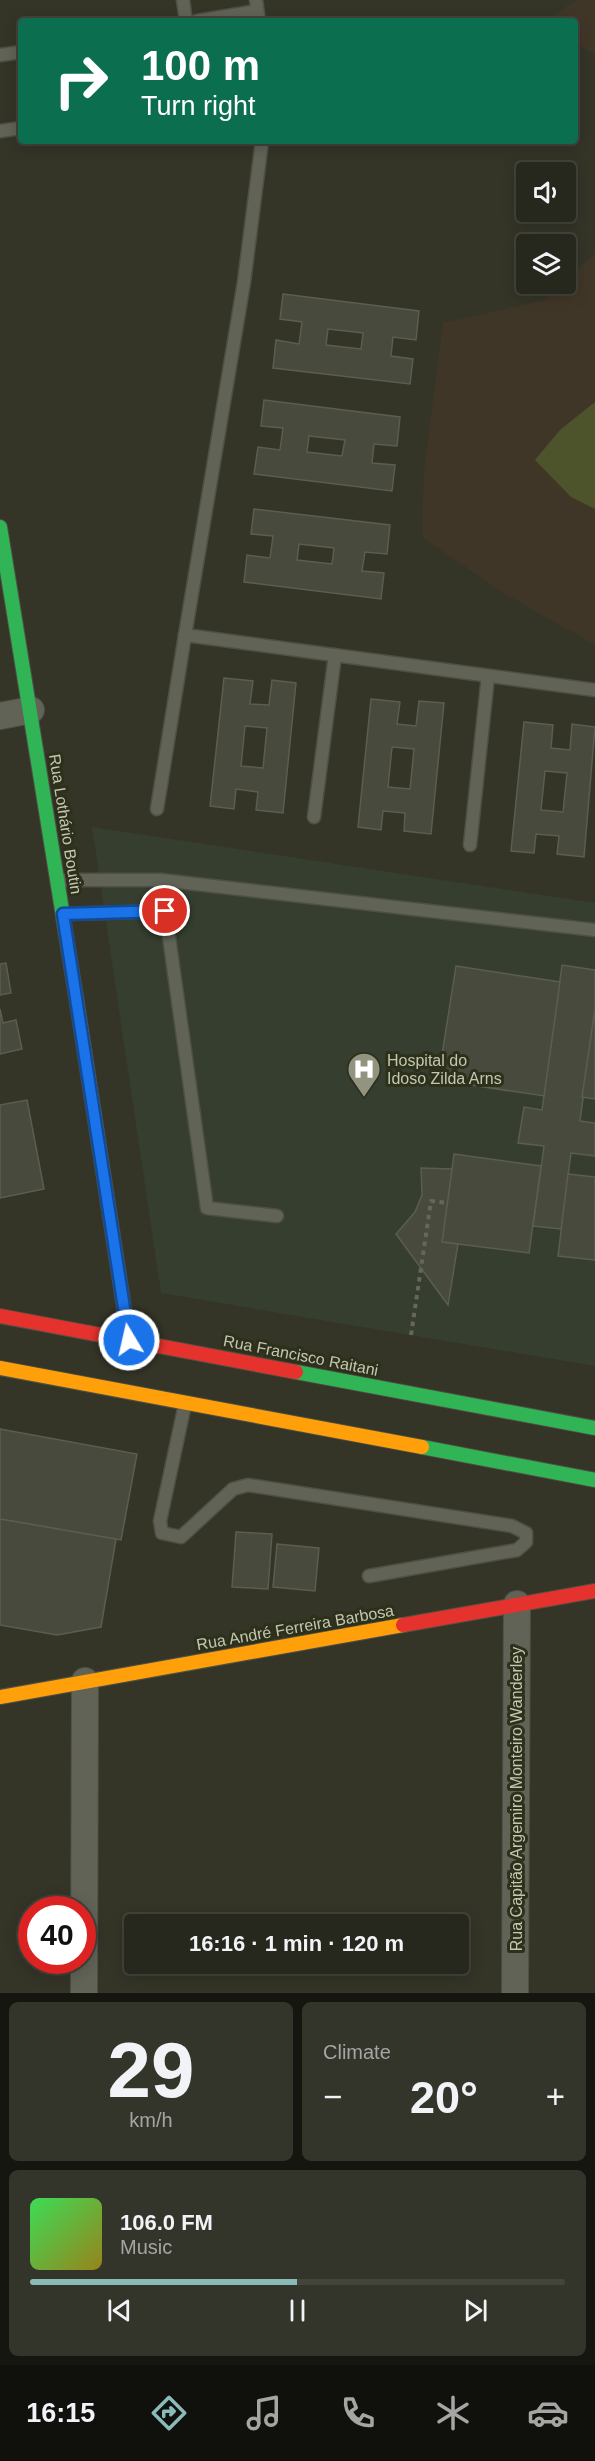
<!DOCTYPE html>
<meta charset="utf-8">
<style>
:root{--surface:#27281d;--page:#33342a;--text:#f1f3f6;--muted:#a4a6a4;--line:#43443b;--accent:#8bbbb9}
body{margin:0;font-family:Helvetica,sans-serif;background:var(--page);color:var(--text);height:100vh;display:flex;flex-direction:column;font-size:22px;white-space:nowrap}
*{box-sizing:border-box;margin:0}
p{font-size:20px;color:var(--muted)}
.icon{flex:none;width:33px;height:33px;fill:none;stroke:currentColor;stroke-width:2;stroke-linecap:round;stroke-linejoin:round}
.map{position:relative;height:1993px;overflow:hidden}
.sheet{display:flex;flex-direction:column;gap:9px;padding:9px;background:#151610;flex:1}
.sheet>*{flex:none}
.top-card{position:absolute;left:18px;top:18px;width:560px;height:126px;border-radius:6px;box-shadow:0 3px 15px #0003,0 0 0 2px var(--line);background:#0b6e4f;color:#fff;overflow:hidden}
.tools{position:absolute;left:516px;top:162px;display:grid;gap:12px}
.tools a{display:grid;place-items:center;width:60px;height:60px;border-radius:6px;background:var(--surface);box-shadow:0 3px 15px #0003,0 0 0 2px var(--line);font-size:30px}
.speed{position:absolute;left:18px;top:1896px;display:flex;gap:12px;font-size:30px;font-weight:700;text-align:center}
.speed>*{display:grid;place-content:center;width:78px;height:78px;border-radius:50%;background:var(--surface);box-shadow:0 3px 15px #0003,0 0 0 2px var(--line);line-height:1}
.speed .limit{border:9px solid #d22;background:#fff;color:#111}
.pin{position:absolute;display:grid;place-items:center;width:51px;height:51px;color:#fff;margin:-26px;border:3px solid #fff;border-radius:50%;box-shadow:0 2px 6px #0007}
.me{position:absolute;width:66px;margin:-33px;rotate:351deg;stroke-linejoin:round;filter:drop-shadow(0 0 4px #0008)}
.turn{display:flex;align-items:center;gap:21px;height:126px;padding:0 24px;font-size:27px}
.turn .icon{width:78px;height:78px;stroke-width:2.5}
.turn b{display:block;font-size:42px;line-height:51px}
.big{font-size:45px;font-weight:800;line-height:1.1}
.sheet .tile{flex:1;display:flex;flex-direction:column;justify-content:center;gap:9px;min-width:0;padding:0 21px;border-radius:9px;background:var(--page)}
.sheet .dial{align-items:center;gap:0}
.dial b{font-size:78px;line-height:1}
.song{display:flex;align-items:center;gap:18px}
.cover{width:72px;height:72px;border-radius:9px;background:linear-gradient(135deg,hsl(130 70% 55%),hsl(50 70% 35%))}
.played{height:6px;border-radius:3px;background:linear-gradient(90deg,var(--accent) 50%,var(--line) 50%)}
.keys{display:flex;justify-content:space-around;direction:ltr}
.heat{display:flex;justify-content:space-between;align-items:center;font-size:33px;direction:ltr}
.sheet .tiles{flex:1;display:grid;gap:9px;grid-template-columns:1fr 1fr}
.tile:last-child{grid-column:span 2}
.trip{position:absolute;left:124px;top:1914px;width:345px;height:60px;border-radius:6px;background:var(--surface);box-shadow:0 3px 15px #0003,0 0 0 2px var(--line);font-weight:800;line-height:60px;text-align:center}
.tabs{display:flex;height:96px;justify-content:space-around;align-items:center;background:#10100c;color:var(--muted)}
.tabs .icon{width:42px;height:42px}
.tabs .current{color:var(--accent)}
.tabs b{font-size:27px;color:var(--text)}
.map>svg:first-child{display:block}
.medical{fill:#353e2f}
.green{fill:#403628}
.water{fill:#4d532b}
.building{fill:#484a3d;stroke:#5b5d4f;stroke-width:1.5;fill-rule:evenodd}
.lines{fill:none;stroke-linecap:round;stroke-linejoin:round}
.lane-casing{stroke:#4f5045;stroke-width:15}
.street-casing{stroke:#4f5045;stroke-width:28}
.fast-casing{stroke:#4f5045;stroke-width:16}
.slow-casing{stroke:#4f5045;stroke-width:16}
.jam-casing{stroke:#4f5045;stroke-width:16}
.path{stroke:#66665a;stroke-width:4;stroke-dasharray:4.5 4.5;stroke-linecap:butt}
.lane{stroke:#626357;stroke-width:12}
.street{stroke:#626357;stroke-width:26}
.fast{stroke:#30b455;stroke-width:14}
.slow{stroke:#ff9f0a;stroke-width:14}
.jam{stroke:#e5322d;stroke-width:14}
.route-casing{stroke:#114b97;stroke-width:15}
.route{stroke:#1a73e8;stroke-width:10}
.labels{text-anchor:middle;stroke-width:6;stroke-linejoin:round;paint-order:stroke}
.street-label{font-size:16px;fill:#c4c7b0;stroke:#2d301b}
.poi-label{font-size:16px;fill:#c4c7b0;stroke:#2d301b;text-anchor:start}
</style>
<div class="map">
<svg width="595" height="1993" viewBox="0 0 595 1993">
<rect width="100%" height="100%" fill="#343527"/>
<path class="medical" d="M92 827 595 903V1366L161 1293Z"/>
<g class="green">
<path d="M576 0H595V54L575 43 574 21H552L556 14Z"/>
<path d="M595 253V645L507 595 422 537 424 471 443 323 546 300Z"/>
</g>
<path class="water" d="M595 402V509L571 497 535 460 560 430Z"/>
<g class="building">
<path d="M283 294 419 311 416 340 393 337 391 356 413 359 410 384 273 368 276 340 299 344 302 322 280 319ZM328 329 363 333 361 349 326 345Z"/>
<path d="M264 400 400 417 397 446 374 444 372 463 395 465 392 491 254 474 258 447 280 450 283 428 261 426ZM309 436 345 440 342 456 307 452Z"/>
<path d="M254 509 390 525 387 554 365 552 362 571 384 573 381 599 244 582 247 555 270 558 273 536 251 534ZM299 544 334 548 332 564 297 560Z"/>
<path d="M224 678 253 681 250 704 269 705 272 680 296 683 283 813 256 810 258 792 236 789 234 809 210 806ZM245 726 267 728 263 768 241 766Z"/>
<path d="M371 699 400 702 397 724 416 726 419 701 444 703 431 834 404 831 405 813 383 811 381 830 358 827ZM392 747 414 749 410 789 388 787Z"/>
<path d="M524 722 553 725 551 748 570 750 572 724 595 727 584 857 557 854 559 836 536 834 534 853 511 851ZM545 771 567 773 563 812 541 810Z"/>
<path d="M6 963 11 993 0 995V964Z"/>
<path d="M562 965 595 970V1009L580 1121 595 1123V1156L571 1153 561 1229 533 1226 544 1146 518 1143 524 1107 542 1110Z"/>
<path d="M456 966 560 982 544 1096 438 1080Z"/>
<path d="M0 1009 3 1023 16 1020 22 1049 0 1054Z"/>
<path d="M595 1009V1099L582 1097Z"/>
<path d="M27 1100 44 1189 0 1198V1105Z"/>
<path d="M454 1154 541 1166 529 1253 442 1242Z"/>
<path d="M421 1168 452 1169 442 1242 458 1244 448 1305 396 1234 415 1212 422 1195Z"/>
<path d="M568 1174 595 1177V1260L558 1256Z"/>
<path d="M0 1429 137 1454 121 1540 0 1519Z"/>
<path d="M0 1519 116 1539 101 1627 57 1635 0 1625Z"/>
<path d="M236 1532 272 1534 268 1589 232 1587Z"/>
<path d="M277 1544 319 1548 315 1591 273 1587Z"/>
</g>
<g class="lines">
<g class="lane-casing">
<g id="lane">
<path d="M183 0 186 21"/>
<path d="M256 0 259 21"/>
<path d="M197 21 257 11"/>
<path d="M0 55 21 52"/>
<path d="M0 131 21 128"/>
<path d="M262 141 244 282 185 635 595 690"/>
<path d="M157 809 185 635"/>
<path d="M314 817 335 655"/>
<path d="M470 845 488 676"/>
<path d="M60 880H161"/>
<path d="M65 914 165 911"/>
<path d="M277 1216 207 1208 161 880 595 930"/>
<path d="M185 1404 160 1521 162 1533 181 1537 233 1489 248 1485 512 1526 526 1533V1542L517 1550 369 1576"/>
</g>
</g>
<g class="street-casing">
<g id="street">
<path d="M0 716 31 710"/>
<path d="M84 1993 85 1681"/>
<path d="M515 1993 517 1604"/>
</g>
</g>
<g class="fast-casing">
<g id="fast">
<path d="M0 527 77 1003"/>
<path d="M296 1372 595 1428"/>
<path d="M422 1447 595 1480"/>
</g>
</g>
<g class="slow-casing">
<g id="slow">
<path d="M77 1003 129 1340"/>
<path d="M0 1368 422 1447"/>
<path d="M0 1697 403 1625"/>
</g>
</g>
<g class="jam-casing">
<g id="jam">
<path d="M0 1316 296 1372"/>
<path d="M403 1625 595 1591"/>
</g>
</g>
<path class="path" d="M411 1335 431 1201 448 1203"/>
<use href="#lane" class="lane"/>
<use href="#street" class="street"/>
<use href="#fast" class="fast"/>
<use href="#slow" class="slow"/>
<use href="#jam" class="jam"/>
</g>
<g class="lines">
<g class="route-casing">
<path id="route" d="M129 1340 63 914 165 911"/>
</g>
<use href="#route" class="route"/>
</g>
<defs>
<g id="hospital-pin" transform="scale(1.725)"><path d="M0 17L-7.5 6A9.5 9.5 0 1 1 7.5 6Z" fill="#929480" stroke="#2d301b"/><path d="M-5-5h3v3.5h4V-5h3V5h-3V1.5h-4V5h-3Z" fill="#fff"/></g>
</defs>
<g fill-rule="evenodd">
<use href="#hospital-pin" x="364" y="1069"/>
</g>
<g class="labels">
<g class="street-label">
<text transform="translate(66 824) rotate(81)" y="6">Rua Lothário Boutin</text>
<text transform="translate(301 1355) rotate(11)" y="6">Rua Francisco Raitani</text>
<text transform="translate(295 1627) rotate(-10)" y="6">Rua André Ferreira Barbosa</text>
<text transform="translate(516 1799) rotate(-90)" y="6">Rua Capitão Argemiro Monteiro Wanderley</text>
</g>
<g class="poi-label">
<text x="387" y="1066">Hospital do<tspan x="387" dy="18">Idoso Zilda Arns</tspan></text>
</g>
</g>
</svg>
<div class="tools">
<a><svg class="icon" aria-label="sound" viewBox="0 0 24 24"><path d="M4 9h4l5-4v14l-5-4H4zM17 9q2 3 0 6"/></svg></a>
<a><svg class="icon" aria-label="layers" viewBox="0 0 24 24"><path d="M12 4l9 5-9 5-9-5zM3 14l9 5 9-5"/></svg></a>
</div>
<div class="speed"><div class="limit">40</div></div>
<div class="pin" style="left:165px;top:911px;background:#d93025"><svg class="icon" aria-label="arrive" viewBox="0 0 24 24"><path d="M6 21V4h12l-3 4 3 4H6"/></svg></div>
<svg class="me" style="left:129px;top:1340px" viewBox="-20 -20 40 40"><circle r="17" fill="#1a73e8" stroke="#fff" stroke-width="3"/><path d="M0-11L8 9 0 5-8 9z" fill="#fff"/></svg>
<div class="trip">16:16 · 1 min · 120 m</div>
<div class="top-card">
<div class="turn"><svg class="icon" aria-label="right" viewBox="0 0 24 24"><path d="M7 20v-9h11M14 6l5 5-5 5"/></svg><div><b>100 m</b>Turn right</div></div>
</div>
</div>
<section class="sheet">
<div class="tiles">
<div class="tile dial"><b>29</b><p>km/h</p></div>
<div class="tile"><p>Climate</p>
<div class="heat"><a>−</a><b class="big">20°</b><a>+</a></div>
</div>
<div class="tile">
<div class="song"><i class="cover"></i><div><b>106.0 FM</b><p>Music</p></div></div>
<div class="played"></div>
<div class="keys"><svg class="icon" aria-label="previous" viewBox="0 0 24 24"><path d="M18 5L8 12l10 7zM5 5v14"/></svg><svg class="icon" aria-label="pause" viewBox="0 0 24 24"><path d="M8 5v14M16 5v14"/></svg><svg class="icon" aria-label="next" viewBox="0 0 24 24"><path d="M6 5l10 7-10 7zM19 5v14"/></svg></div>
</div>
</div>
</section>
<nav class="tabs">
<b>16:15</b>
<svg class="icon current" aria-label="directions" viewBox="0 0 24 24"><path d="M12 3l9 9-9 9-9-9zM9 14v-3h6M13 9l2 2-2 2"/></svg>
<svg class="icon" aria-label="music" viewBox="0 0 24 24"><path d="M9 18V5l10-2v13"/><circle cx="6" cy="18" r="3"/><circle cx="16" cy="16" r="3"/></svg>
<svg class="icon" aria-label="phone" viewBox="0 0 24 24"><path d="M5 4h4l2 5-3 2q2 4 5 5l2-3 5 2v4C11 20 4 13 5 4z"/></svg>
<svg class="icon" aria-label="climate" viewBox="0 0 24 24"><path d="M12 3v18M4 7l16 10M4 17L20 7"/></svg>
<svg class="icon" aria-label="car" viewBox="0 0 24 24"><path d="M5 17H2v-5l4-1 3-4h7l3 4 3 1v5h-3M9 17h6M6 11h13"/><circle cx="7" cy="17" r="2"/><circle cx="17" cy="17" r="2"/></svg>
</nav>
